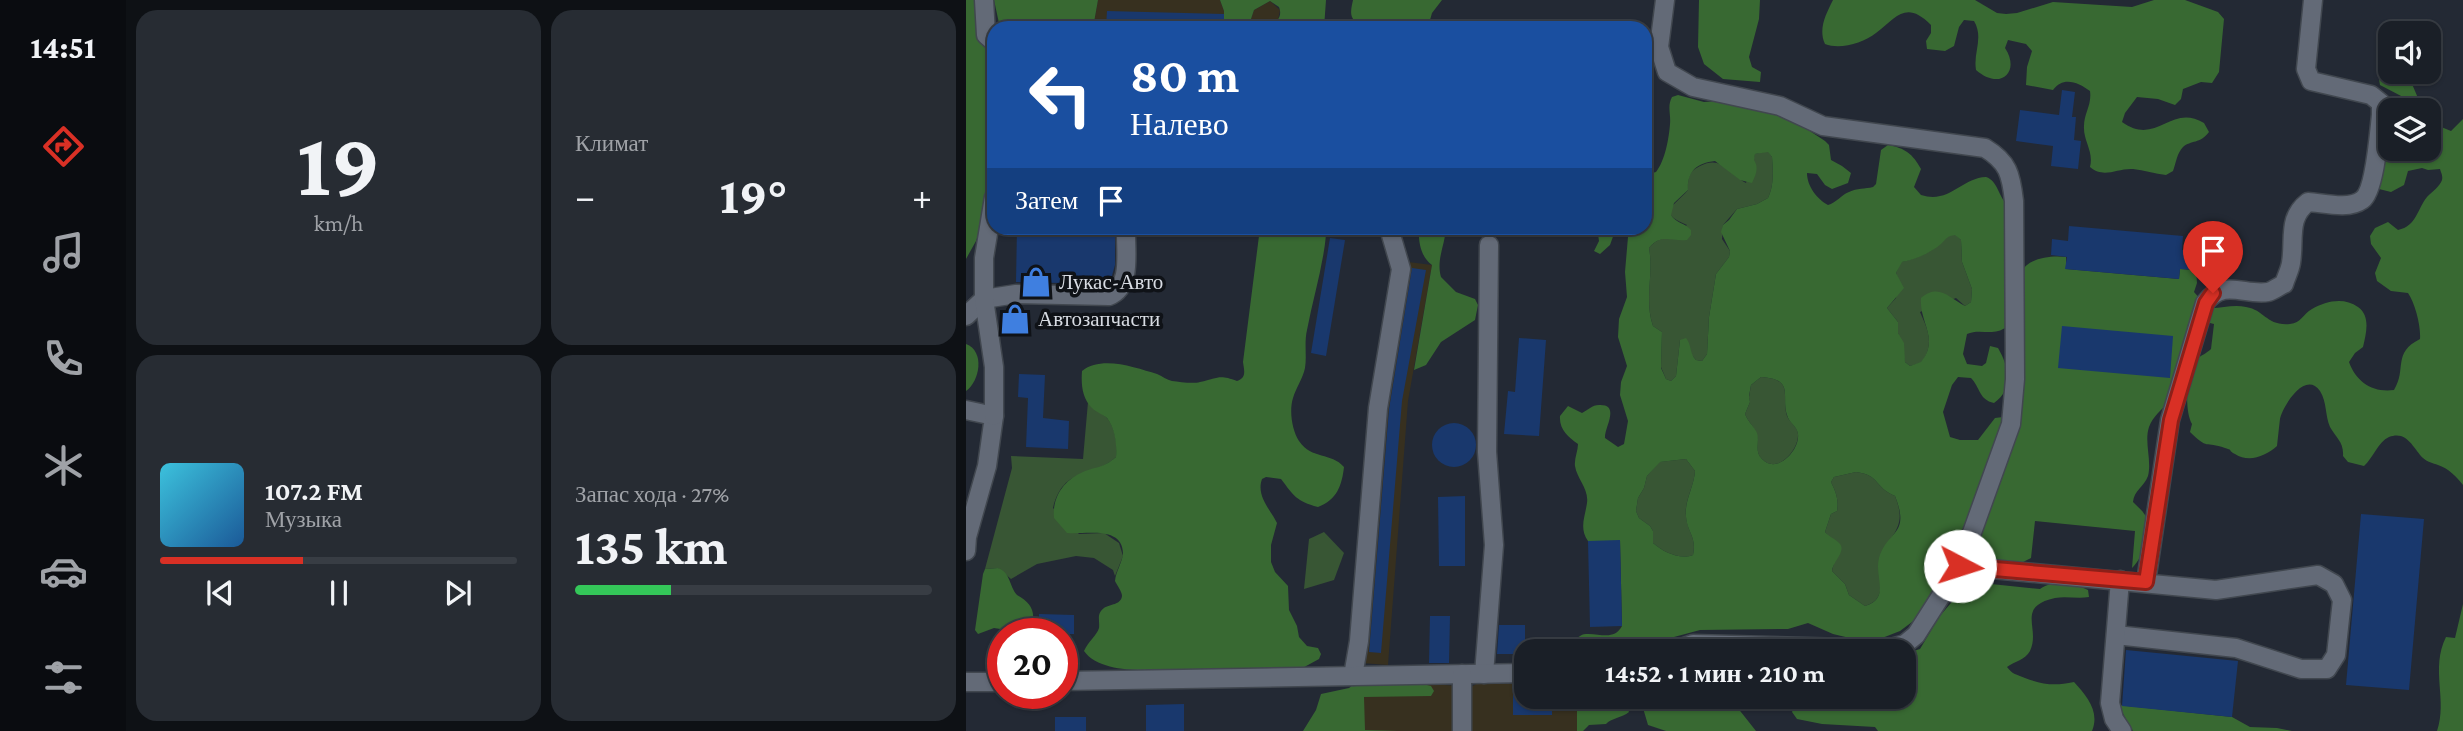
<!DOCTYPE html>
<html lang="ru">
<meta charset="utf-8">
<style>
:root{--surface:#1a1f27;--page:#272c33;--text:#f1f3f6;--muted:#9fa2a7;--line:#383d44;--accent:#d93025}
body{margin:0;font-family:"Crimson Pro",serif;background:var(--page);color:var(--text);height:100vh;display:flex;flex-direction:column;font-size:26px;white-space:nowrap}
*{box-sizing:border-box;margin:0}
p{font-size:23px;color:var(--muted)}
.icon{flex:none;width:38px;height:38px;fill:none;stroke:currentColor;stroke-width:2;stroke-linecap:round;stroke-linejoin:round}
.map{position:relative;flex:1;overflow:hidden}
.sheet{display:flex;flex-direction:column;gap:10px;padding:10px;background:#0e1115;width:840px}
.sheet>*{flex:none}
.hud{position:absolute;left:21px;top:21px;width:665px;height:214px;border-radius:21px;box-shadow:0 2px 5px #0004,0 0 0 2px var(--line);background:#1a4fa0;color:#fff;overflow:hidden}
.fabs{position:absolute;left:1412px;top:21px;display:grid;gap:14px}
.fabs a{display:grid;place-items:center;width:63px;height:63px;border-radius:14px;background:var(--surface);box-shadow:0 2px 5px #0004,0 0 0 2px var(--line);font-size:35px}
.speed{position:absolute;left:21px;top:618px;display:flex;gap:14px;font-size:35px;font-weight:700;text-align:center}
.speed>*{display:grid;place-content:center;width:91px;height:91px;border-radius:50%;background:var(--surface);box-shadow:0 2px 5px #0004,0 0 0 2px var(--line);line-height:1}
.speed .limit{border:10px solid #d22;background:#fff;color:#111}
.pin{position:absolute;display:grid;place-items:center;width:60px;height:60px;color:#fff;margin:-72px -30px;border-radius:50% 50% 50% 0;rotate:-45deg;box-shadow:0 0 7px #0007}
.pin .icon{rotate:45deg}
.me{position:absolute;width:77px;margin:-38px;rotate:95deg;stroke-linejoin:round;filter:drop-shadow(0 0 5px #0008)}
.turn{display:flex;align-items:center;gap:24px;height:147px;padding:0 28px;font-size:32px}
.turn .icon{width:91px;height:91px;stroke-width:2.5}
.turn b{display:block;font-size:49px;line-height:60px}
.then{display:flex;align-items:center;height:66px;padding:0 28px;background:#0003;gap:14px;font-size:26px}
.big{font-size:52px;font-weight:700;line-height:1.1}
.sheet .widget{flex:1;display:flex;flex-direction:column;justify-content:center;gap:10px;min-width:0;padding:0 24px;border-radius:21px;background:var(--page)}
.sheet .dial{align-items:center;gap:0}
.dial b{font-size:91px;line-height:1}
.song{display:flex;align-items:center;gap:21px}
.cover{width:84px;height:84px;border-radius:10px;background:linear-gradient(135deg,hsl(190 70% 55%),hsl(210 70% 35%))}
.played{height:7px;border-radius:4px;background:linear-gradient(90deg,var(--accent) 40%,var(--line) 40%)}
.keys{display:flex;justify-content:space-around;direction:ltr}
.heat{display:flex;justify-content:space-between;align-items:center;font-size:38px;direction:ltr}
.charge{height:10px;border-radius:5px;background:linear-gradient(90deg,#34c759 27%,var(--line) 0)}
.sheet .tiles{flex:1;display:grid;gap:10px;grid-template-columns:repeat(2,1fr)}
.trip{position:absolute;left:548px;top:639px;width:402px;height:70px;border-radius:21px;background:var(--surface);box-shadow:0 2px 5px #0004,0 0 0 2px var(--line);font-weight:700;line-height:70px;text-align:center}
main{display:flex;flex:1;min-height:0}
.tabs{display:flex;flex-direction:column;width:126px;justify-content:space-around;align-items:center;background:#0a0c10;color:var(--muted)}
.tabs .icon{width:49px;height:49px}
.tabs .on{color:var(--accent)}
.tabs b{font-size:32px;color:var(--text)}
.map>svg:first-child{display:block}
.industrial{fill:#37301f}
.green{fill:#385634}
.forest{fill:#386932;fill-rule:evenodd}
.building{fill:#19386d}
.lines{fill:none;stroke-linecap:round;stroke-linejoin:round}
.minor-casing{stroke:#41474f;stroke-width:21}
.minor{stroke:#636a77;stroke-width:18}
.route-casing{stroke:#8d1f18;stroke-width:18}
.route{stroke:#d93025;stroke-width:12}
.labels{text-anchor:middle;stroke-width:7;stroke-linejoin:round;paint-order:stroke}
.poi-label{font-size:21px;fill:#d8dce3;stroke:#0f1217;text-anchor:start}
</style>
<main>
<nav class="tabs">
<b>14:51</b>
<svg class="icon on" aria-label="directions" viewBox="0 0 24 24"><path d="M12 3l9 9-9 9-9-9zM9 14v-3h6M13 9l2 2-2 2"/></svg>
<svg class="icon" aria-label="music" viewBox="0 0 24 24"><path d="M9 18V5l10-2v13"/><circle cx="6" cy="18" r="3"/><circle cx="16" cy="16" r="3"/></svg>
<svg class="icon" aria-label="phone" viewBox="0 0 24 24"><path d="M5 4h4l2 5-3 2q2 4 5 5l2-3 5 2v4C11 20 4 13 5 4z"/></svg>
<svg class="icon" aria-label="climate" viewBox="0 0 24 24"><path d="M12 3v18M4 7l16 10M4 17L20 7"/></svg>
<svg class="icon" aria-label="car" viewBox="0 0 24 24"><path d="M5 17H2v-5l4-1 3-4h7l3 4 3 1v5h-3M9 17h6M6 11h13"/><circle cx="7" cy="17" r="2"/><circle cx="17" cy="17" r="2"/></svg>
<svg class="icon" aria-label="filters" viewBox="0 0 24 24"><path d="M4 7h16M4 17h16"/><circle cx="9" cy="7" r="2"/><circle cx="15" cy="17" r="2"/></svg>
</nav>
<section class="sheet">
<div class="tiles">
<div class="widget dial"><b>19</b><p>km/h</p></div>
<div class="widget"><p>Климат</p>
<div class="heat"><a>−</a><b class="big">19°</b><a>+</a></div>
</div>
<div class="widget">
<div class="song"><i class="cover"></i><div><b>107.2 FM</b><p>Музыка</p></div></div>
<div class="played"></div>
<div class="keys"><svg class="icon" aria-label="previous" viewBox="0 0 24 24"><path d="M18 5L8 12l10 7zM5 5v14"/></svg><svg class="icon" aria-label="pause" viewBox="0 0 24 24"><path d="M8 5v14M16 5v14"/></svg><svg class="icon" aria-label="next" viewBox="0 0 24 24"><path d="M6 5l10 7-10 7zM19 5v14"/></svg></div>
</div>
<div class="widget"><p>Запас хода · 27%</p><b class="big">135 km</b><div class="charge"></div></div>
</div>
</section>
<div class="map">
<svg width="1497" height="731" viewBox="0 0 1497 731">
<rect width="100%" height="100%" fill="#232934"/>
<g class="industrial">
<path d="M132 0H254L258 11V28H127Z"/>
<path d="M304 1 314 10 312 20 302 28H282L288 10Z"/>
<path d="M417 228H432L442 262 466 265 442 401 422 665 382 662 388 639 405 398 429 266Z"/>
<path d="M391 682H472L479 685 505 687 512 683 560 684V696L611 697V731H392Z"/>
</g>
<g class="green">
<path d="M802 151 806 157C807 171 808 186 802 198L791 204 771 209 757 225 756 239 764 251 763 257 750 274 743 317 741 354 736 361 730 360 714 340 710 376 705 381 700 379 695 367 696 332 687 326C678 299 688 274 683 248 689 240 697 237 706 239L721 225C689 212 709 206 722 190 722 178 722 172 734 166 756 155 761 173 780 183L789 154Z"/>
<path d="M989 234 995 240 996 262 1006 289 1005 302 999 306 990 298 954 312C962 330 969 344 955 363L944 366 939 362 932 333V322L921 308 930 298 932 279 930 273 935 262C950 259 972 250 980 236Z"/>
<path d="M795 377C829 379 815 396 821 416 824 423 831 426 832 434 833 450 811 475 796 459 788 451 794 442 790 433 788 426 782 422 779 414L784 402 783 397 785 385Z"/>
<path d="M122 402C127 409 134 411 140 417 149 426 152 445 150 457 125 480 98 465 87 508L113 534 138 533 153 543 157 556 149 576 147 570 128 558 110 556 71 564 45 579 32 568 19 569 46 468 45 456 117 459Z"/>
<path d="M720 459 729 471C728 487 718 501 720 516 721 532 731 537 727 555 714 560 697 552 687 543V531L684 526 673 518 670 511 672 498 678 488 681 476 693 462Z"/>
<path d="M890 472C914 475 908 487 929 496 937 517 935 525 922 543 920 546 917 549 916 552 908 572 926 598 899 606L883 595 879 584 866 571 869 559 863 537 859 532 865 514 871 511C873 500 870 492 865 482L868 477Z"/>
<path d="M358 532 378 553 368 580 338 589 343 539Z"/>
</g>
<g class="forest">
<path d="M0 0H11C10 26 9 35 28 54V125L22 207 10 241 0 259Z"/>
<path d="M28 0H132L127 28H34Z"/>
<path d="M254 0H360L358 28H302C310 22 317 18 313 7L304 1 288 10 282 28H258V11Z"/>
<path d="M387 0H476L466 13 464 20 470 28C454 28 392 33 386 17 384 12 386 5 387 0Z"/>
<path d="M733 0H794L793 19 783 57 786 67 795 72 794 82 757 79 738 64 732 47Z"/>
<path d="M867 0H1009L1031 13 1040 14 1051 13 1087 2 1166 7 1188 0H1219L1252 12 1258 19 1253 72 1246 83 1235 82 1217 89 1215 99 1209 105 1192 99 1171 97 1159 113 1156 122C1191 147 1204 103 1238 123L1243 132C1234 144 1225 140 1217 147 1211 153 1210 163 1207 171L1200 175C1189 174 1178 170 1167 169 1151 168 1138 179 1124 167 1128 151 1117 141 1118 126 1118 113 1126 105 1124 91 1112 82 1097 76 1087 90L1060 85 1061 67 1066 51 1060 44 1042 40 1039 48C1055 72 1034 91 1010 70 1007 52 1018 38 1008 21L998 20 993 27 988 46 979 51 961 49 960 41 965 33V25C940 0 931 17 910 33 897 43 874 50 859 44 852 29 860 14 867 0Z"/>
<path d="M1422 64H1424V72H1441L1457 110H1444L1437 97 1414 85C1412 75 1413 69 1422 64Z"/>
<path d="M712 95 738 102 752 101 821 116 859 141 863 145 865 160 876 166 885 173 882 183 866 189 859 185 851 174 841 173C841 186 851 199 862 205 870 203 875 195 883 192 891 188 899 189 907 187L910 184 915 150 922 145C939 148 947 154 955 169L948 187 955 195C984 204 995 178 1020 177 1032 181 1032 196 1041 204L1040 327C1028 337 1014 328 1001 334L997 354 1001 364 1016 366 1020 363 1024 346 1032 348C1043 367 1048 389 1028 403 1013 400 1014 387 1005 378L992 377 986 385 977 412 984 437 994 440H1012L1029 418 1037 417 1038 422 995 553 950 619 934 631 911 640H892L867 634 842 623 822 629 734 630 708 637H693L667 651H563C575 638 591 646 605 641 612 639 614 634 620 634 634 633 648 641 656 626L654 541H622C613 528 619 517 621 503 623 489 611 479 609 466 608 459 612 451 612 444 602 437 593 429 594 416L602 406 616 413C622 410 626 405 633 405 655 404 638 428 639 438L652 447 658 444 662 421 654 395 655 382 661 366 652 337 653 319 661 297 659 272 662 237 661 231 656 228 649 231 644 245 634 254 628 251 633 241 631 228H679V175L690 172C699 161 703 138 704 124 705 114 701 106 706 97ZM802 152 806 157C807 171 808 186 802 198L791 204 771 209 763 220 757 225 755 232 764 251 763 257 750 274 743 317 741 354 736 361 730 360C723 353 726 345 720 338L714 340 710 376 705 381 700 379 695 368 696 332 687 326C678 300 688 274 683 248 695 233 706 242 721 240L725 235V230C719 223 710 223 705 215L708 203 722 190C721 172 730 163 749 161L774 180 786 183C790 174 793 168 788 160L789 154ZM989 235 995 240 996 262 1006 289 1005 302 999 306C983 298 973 283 955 298 953 323 974 338 955 362L944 366 939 362 938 343 932 333V322L921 308 938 288 930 273 936 262C949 260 964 253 975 244 981 238 981 236 989 235ZM795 377C829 379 815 396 821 415 823 423 831 426 832 434 834 450 811 475 796 459 788 451 794 442 791 433 788 426 782 422 779 414L784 402 783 396 785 385ZM720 459 729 471C728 487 718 501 720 517 721 532 731 537 727 555 714 560 697 552 687 543V531L684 526 673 518 670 511 672 498 678 488 681 476 694 462ZM890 472C914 475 908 487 929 496 945 536 921 530 913 558 908 577 925 598 899 606L883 595 879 584 866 571C867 561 880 552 874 544 870 539 863 537 859 532L865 514 871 511C873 500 870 492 865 482L868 477Z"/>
<path d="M1497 119V485C1491 477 1482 468 1472 465 1467 463 1461 462 1457 458 1447 448 1441 430 1423 437 1412 442 1407 458 1398 466L1382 462 1377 456C1378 442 1370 438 1364 427 1359 416 1361 402 1354 391 1339 370 1317 406 1314 419 1313 427 1312 437 1311 446 1300 456 1283 463 1269 454 1260 449 1269 451 1259 448 1239 441 1242 450 1224 432L1226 424C1218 410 1220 372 1231 359 1234 356 1241 353 1245 349L1248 324 1232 320 1222 324C1221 340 1211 388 1202 402 1195 411 1187 416 1183 427 1178 442 1186 460 1182 476 1178 487 1168 490 1167 502 1171 506 1176 510 1179 515 1187 529 1177 558 1166 568L1169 531 1069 521 1065 558 1051 565 1024 563 1017 558 1012 542 1029 484 1055 272C1062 258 1085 255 1100 257V269L1213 279 1214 269 1230 270 1231 283 1228 292 1242 308C1255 309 1266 304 1280 307 1299 310 1300 326 1324 324 1335 323 1337 314 1346 309 1360 301 1378 297 1392 307 1405 316 1400 334 1397 347L1389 353 1383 362C1390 382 1407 393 1428 390 1441 369 1426 353 1454 339 1455 326 1449 303 1442 293L1425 291 1411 281 1409 273 1415 258 1405 244 1404 236 1409 228 1422 222 1432 230C1451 226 1451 209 1461 197 1466 192 1474 186 1476 180 1477 175 1475 173 1474 169L1462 170 1456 168 1442 171 1438 185 1425 192 1413 189 1410 184 1417 162 1426 149H1463V122L1485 131Z"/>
<path d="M294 228H343L346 234 356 228H396L366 229 360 235C357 267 347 298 341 330 338 343 341 356 339 368 337 378 330 388 327 398 323 411 326 430 333 441 346 460 365 452 378 467 376 485 371 500 352 507 330 501 328 496 315 479L300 477 296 479C290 496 304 509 311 523L305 545V562L309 572 322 586 323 610 331 626 333 637 341 646 352 648 355 654 353 659 331 671H203C193 667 186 670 175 670 157 670 129 667 118 651 122 642 131 635 133 628 134 620 130 614 138 608 144 604 155 605 156 596 156 592 151 585 149 581 150 571 156 563 157 554 157 525 118 535 101 533L88 518C86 498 97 481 115 473 129 466 137 469 150 457 151 445 149 428 141 418 137 414 131 413 126 408 116 398 115 384 116 371 136 355 170 368 191 374 196 376 201 380 206 381 214 382 227 384 234 382 252 378 253 374 271 381 281 378 278 370 277 362Z"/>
<path d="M453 228H480C479 245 470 260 475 277L490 292 509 299 512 305 509 320 475 342 460 365 448 370 466 265C455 257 452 242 453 228Z"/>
<path d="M0 344C19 351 14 381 0 391Z"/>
<path d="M32 568C45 573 43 586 51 595 68 604 72 617 61 633L28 628 12 634 9 630 17 574 19 569Z"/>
<path d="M1006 582 1074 589C1088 579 1107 583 1122 590L1123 597C1112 599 1100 596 1089 598 1049 607 1075 628 1064 651 1059 660 1049 661 1041 667 1047 675 1050 674 1059 678 1078 685 1089 686 1108 682 1121 696 1134 712 1126 731H912L909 727 856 724 831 719 826 712 829 704 844 697 938 696V654L954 649 973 617 1002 583Z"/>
<path d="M1497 604V731H1471C1482 700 1464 669 1480 637L1489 638Z"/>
<path d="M391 682H449L465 686 468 691 465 696 398 697 399 730 432 731H337L350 710 355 694 383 688Z"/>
<path d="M611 697H657L663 712C656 718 645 718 640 724L623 725 617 731H611Z"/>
<path d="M664 697H704C717 715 736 705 754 705 759 704 766 706 771 707L790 731H700L682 725 677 708Z"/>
<path d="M1152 705 1266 717 1284 727 1311 728 1326 731H1167Z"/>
</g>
<g class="building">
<path d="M141 11 258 14V28H140Z"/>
<path d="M1096 90 1109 92 1106 117H1110L1108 140 1115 141 1112 169 1085 166 1087 146 1050 141 1054 110 1093 115Z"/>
<path d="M1103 226 1217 236 1216 250 1231 252 1230 270 1214 269 1213 279 1099 269 1101 257 1085 255 1086 239 1102 241Z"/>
<path d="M51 228H149V265L145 279 141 284 50 282Z"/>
<path d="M364 238 379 240 360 356 345 353Z"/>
<path d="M446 268 460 270 436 401 415 653 403 652 423 409Z"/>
<path d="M49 312H64L63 335 49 334Z"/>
<path d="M1096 326 1207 336 1204 378 1092 368Z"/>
<path d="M553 338 580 340 573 436 538 434 542 391 549 392Z"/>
<path d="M53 374 79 375 77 418 103 421 102 449 60 447 62 398 52 397Z"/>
<circle cx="488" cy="445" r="22"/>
<path d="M499 496V566H473L472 497Z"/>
<path d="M1395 514 1458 519 1443 690 1380 685Z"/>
<path d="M654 540 656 626 624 627 622 541Z"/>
<path d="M73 614 108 615V634H73Z"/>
<path d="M464 616H484L483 663H463Z"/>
<path d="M533 625H559V654H531Z"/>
<path d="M1160 650 1272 661 1266 717 1156 706Z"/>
<path d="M560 684V696H586V715H547V685Z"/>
<path d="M218 704V731H180V705Z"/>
<rect x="89" y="717" width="31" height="14"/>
</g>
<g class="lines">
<g class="minor-casing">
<g id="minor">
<path d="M18 0 20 35 28 42"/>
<path d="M699 0 693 47 701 72 727 87 814 106 857 126 1019 148C1042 162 1045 174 1048 201L1049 379 1045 424 994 566 950 635 939 644 921 649 727 644 707 651"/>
<path d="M0 316 18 299 50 294 143 296C167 287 159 249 160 228"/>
<path d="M0 410 28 416 21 466 1 537 0 551"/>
<path d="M28 416V367L18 299V258L28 197"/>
<path d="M994 566 1250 590 1352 575 1368 584 1376 600 1370 655 1361 669H1335L1270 648 1150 635"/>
<path d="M1154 580 1144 703 1148 719 1156 731"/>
<path d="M1180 582 1204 420 1239 303C1258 278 1278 296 1302 292 1307 291 1313 286 1318 284 1320 277 1324 270 1325 263 1329 239 1321 218 1342 202 1358 203 1382 210 1396 200 1409 191 1413 132 1415 115V103L1405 95 1345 81 1340 69 1347 0"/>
<path d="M518 674 528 545 521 452 523 245"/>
<path d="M387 676 393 641 412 408 435 269 423 228"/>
<path d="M96 681 560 673"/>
<path d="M0 682H37"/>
<path d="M496 731V674"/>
</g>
</g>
<use href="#minor" class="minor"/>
</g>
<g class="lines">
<g class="route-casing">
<path id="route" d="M994 566 1180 582 1205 420 1240 303 1247 293"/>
</g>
<use href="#route" class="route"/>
</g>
<defs>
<g id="shop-bare" transform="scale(2.415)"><path d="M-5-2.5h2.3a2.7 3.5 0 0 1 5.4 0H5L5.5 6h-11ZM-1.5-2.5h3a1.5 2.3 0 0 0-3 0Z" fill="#3f7fe0" stroke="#0f1217" stroke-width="2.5" paint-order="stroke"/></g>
</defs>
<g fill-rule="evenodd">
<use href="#shop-bare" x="70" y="282"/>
<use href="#shop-bare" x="49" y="319"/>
</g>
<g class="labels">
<g class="poi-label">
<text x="93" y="289">Лукас-Авто</text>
<text x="72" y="326">Автозапчасти</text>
</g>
</g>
</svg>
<div class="fabs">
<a><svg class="icon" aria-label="sound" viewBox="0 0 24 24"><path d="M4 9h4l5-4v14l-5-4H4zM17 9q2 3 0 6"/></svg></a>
<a><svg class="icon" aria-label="layers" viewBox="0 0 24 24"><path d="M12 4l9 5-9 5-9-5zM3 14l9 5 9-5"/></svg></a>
</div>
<div class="speed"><div class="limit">20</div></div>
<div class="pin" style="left:1247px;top:293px;background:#d93025"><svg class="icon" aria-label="arrive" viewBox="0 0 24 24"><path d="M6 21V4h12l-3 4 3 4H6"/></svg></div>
<svg class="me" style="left:994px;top:566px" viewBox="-20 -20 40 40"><circle r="19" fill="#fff"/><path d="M0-13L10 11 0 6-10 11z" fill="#d93025"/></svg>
<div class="trip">14:52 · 1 мин · 210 m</div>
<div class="hud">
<div class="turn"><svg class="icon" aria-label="left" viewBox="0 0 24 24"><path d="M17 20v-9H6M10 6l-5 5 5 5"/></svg><div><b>80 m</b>Налево</div></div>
<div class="then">Затем<svg class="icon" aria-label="arrive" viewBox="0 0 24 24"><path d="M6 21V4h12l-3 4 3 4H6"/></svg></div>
</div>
</div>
</main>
